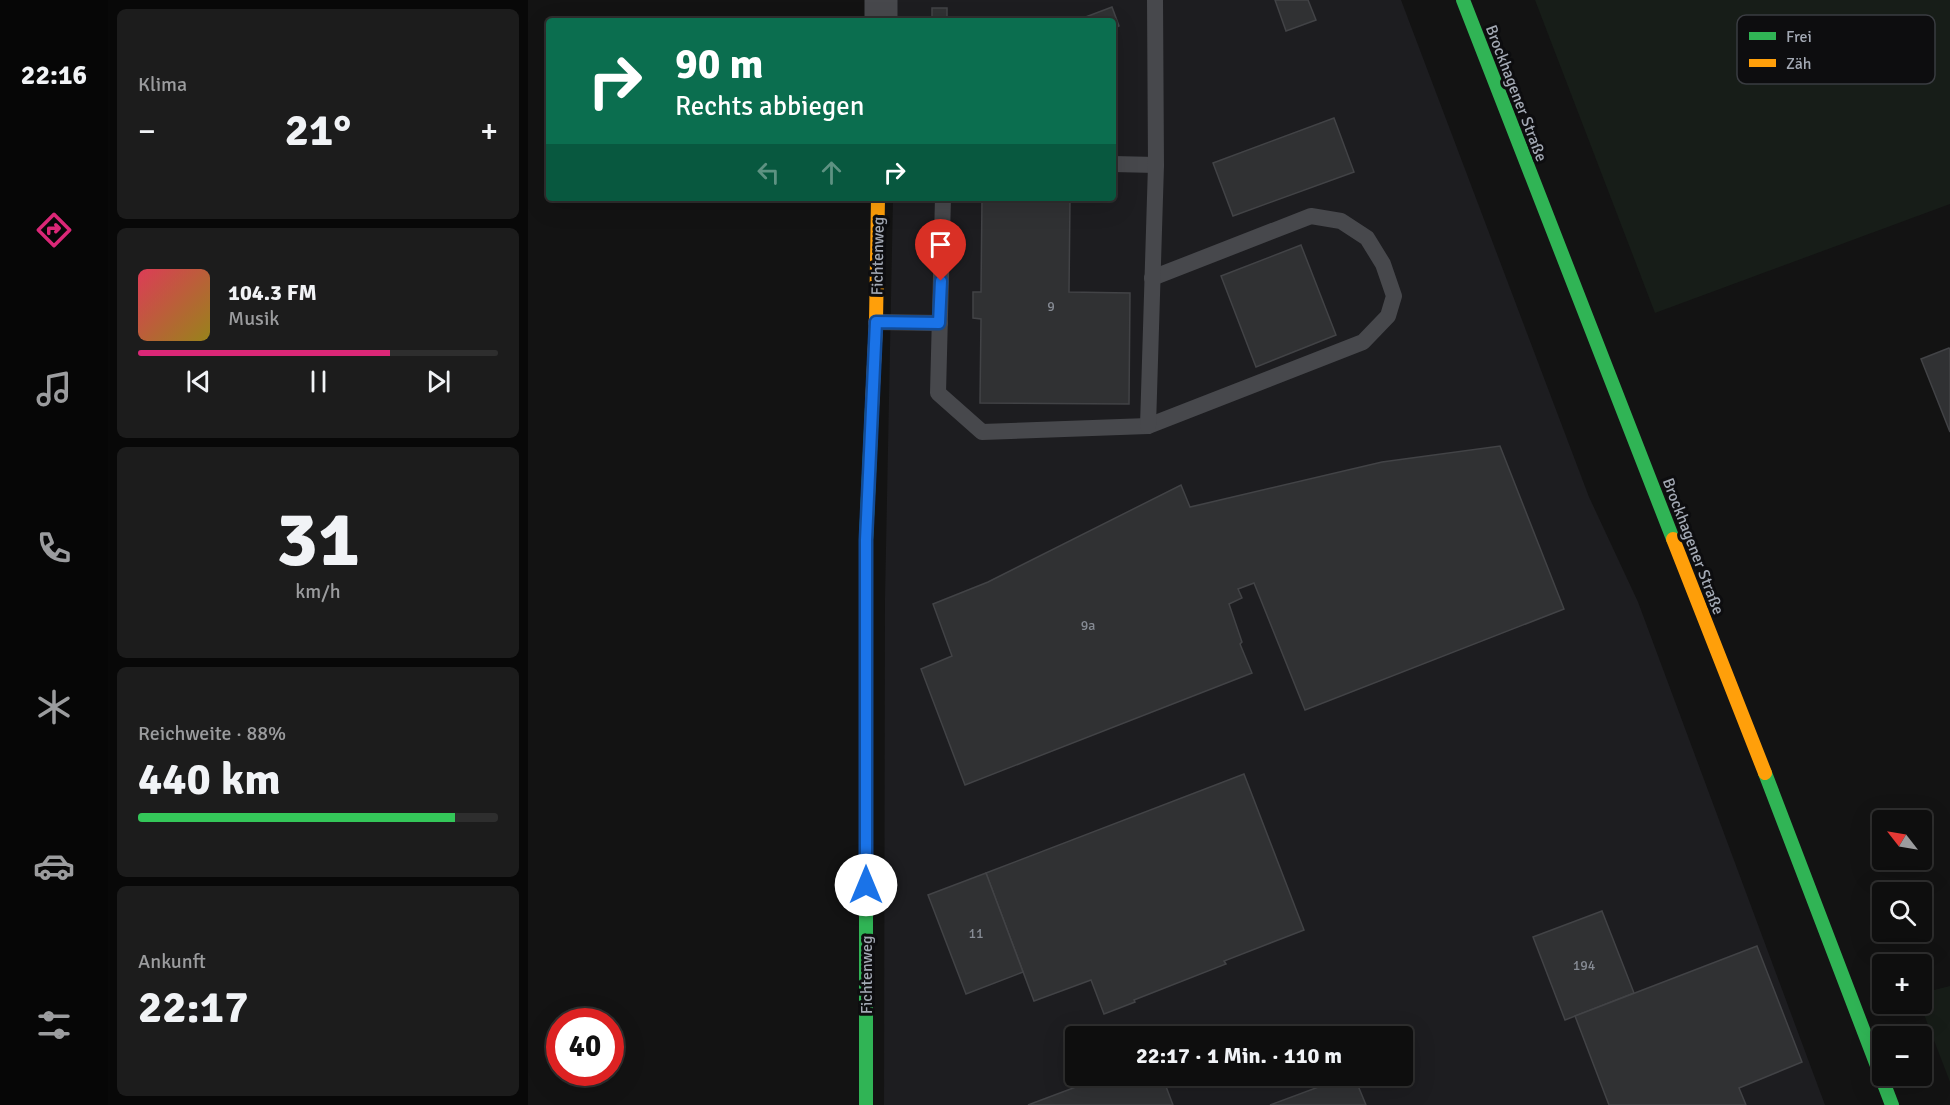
<!DOCTYPE html>
<html lang="de">
<meta charset="utf-8">
<style>
:root{--surface:#0e0e0e;--page:#1c1c1c;--text:#f1f3f6;--muted:#9b9c9e;--line:#2e2e2e;--accent:#db2777}
body{margin:0;font-family:Signika,sans-serif;background:var(--page);color:var(--text);height:100vh;display:flex;flex-direction:column;font-size:22px;white-space:nowrap}
*{box-sizing:border-box;margin:0}
p{font-size:20px;color:var(--muted)}
.icon{flex:none;width:33px;height:33px;fill:none;stroke:currentColor;stroke-width:2;stroke-linecap:round;stroke-linejoin:round}
.map{position:relative;flex:1;overflow:hidden}
.side{display:flex;flex-direction:column;gap:9px;padding:9px;background:#080808;width:420px}
.side>*{flex:none}
.top-card{position:absolute;left:18px;top:18px;width:570px;height:183px;border-radius:6px;box-shadow:0 6px 24px #0002,0 0 0 2px var(--line);background:#0b6e4f;color:#fff;overflow:hidden}
.needle{width:39px;rotate:301deg}
.tools{position:absolute;left:1344px;top:810px;display:grid;gap:12px}
.tools a{display:grid;place-items:center;width:60px;height:60px;border-radius:6px;background:var(--surface);box-shadow:0 6px 24px #0002,0 0 0 2px var(--line);font-size:30px}
.speed{position:absolute;left:18px;top:1008px;display:flex;gap:12px;font-size:30px;font-weight:700;text-align:center}
.speed>*{display:grid;place-content:center;width:78px;height:78px;border-radius:50%;background:var(--surface);box-shadow:0 6px 24px #0002,0 0 0 2px var(--line);line-height:1}
.speed .limit{border:9px solid #d22;background:#fff;color:#111}
.pin{position:absolute;display:grid;place-items:center;width:51px;height:51px;color:#fff;margin:-62px -26px;border-radius:50% 50% 50% 0;rotate:-45deg;box-shadow:0 0 6px #0007}
.pin .icon{rotate:45deg}
.me{position:absolute;width:66px;margin:-33px;rotate:0deg;stroke-linejoin:round;filter:drop-shadow(0 0 4px #0008)}
.turn{display:flex;align-items:center;gap:21px;height:126px;padding:0 30px;font-size:27px}
.turn .icon{width:78px;height:78px;stroke-width:2.5}
.turn b{display:block;font-size:42px;line-height:51px}
.lanes{display:flex;align-items:center;height:57px;padding:0 30px;background:#0003;justify-content:center;gap:30px;direction:ltr}
.lanes .off{opacity:.35}
.big{font-size:45px;font-weight:700;line-height:1.1}
.side .widget{flex:1;display:flex;flex-direction:column;justify-content:center;gap:9px;min-width:0;padding:0 21px;border-radius:9px;background:var(--page)}
.side .dial{align-items:center;gap:0}
.dial b{font-size:78px;line-height:1}
.song{display:flex;align-items:center;gap:18px}
.cover{width:72px;height:72px;border-radius:9px;background:linear-gradient(135deg,hsl(350 70% 55%),hsl(50 70% 35%))}
.played{height:6px;border-radius:3px;background:linear-gradient(90deg,var(--accent) 70%,var(--line) 70%)}
.keys{display:flex;justify-content:space-around;direction:ltr}
.heat{display:flex;justify-content:space-between;align-items:center;font-size:33px;direction:ltr}
.charge{height:9px;border-radius:4px;background:linear-gradient(90deg,#34c759 88%,var(--line) 0)}
.trip{position:absolute;left:537px;top:1026px;width:348px;height:60px;border-radius:6px;background:var(--surface);box-shadow:0 6px 24px #0002,0 0 0 2px var(--line);font-weight:700;line-height:60px;text-align:center}
main{display:flex;flex:1;min-height:0}
.tabs{display:flex;flex-direction:column;width:108px;justify-content:space-around;align-items:center;background:#060606;color:var(--muted)}
.tabs .icon{width:42px;height:42px}
.tabs .on{color:var(--accent)}
.tabs b{font-size:27px;color:var(--text)}
.map>svg:first-child{display:block}
.built{fill:#1d1d20;fill-rule:evenodd}
.green{fill:#171d18}
.building{fill:#303133;stroke:#424346;stroke-width:1.5}
.lines{fill:none;stroke-linecap:round;stroke-linejoin:round}
.lane{stroke:#47484c;stroke-width:16}
.street{stroke:#47484c;stroke-width:33}
.fast{stroke:#30b455;stroke-width:14}
.slow{stroke:#ff9f0a;stroke-width:14}
.route-casing{stroke:#114b97;stroke-width:15}
.route{stroke:#1a73e8;stroke-width:10}
.labels{text-anchor:middle;stroke-width:6;stroke-linejoin:round;paint-order:stroke}
.number-label{font-size:14px;fill:#868b94}
.street-label{font-size:16px;fill:#a3a9b4;stroke:#0d0d0f}
.key{fill:#0d0d0f;stroke:#3a3c41;stroke-width:1.5}
.key-label{font-size:16px;fill:#a3a9b4}
</style>
<main>
<nav class="tabs">
<b>22:16</b>
<svg class="icon on" aria-label="directions" viewBox="0 0 24 24"><path d="M12 3l9 9-9 9-9-9zM9 14v-3h6M13 9l2 2-2 2"/></svg>
<svg class="icon" aria-label="music" viewBox="0 0 24 24"><path d="M9 18V5l10-2v13"/><circle cx="6" cy="18" r="3"/><circle cx="16" cy="16" r="3"/></svg>
<svg class="icon" aria-label="phone" viewBox="0 0 24 24"><path d="M5 4h4l2 5-3 2q2 4 5 5l2-3 5 2v4C11 20 4 13 5 4z"/></svg>
<svg class="icon" aria-label="climate" viewBox="0 0 24 24"><path d="M12 3v18M4 7l16 10M4 17L20 7"/></svg>
<svg class="icon" aria-label="car" viewBox="0 0 24 24"><path d="M5 17H2v-5l4-1 3-4h7l3 4 3 1v5h-3M9 17h6M6 11h13"/><circle cx="7" cy="17" r="2"/><circle cx="17" cy="17" r="2"/></svg>
<svg class="icon" aria-label="filters" viewBox="0 0 24 24"><path d="M4 7h16M4 17h16"/><circle cx="9" cy="7" r="2"/><circle cx="15" cy="17" r="2"/></svg>
</nav>
<section class="side">
<div class="widget"><p>Klima</p>
<div class="heat"><a>−</a><b class="big">21°</b><a>+</a></div>
</div>
<div class="widget">
<div class="song"><i class="cover"></i><div><b>104.3 FM</b><p>Musik</p></div></div>
<div class="played"></div>
<div class="keys"><svg class="icon" aria-label="previous" viewBox="0 0 24 24"><path d="M18 5L8 12l10 7zM5 5v14"/></svg><svg class="icon" aria-label="pause" viewBox="0 0 24 24"><path d="M8 5v14M16 5v14"/></svg><svg class="icon" aria-label="next" viewBox="0 0 24 24"><path d="M6 5l10 7-10 7zM19 5v14"/></svg></div>
</div>
<div class="widget dial"><b>31</b><p>km/h</p></div>
<div class="widget"><p>Reichweite · 88%</p><b class="big">440 km</b><div class="charge"></div></div>
<div class="widget"><p>Ankunft</p><b class="big">22:17</b></div>
</section>
<div class="map">
<svg width="1422" height="1105" viewBox="0 0 1422 1105">
<rect width="100%" height="100%" fill="#131313"/>
<path class="built" d="M369 0H873L1061 497 1110 602 1297 1105H356L357 598 365 198H585V21H368ZM548 1036H874V1076H548Z"/>
<g class="green">
<path d="M1007 0H1422V204L1127 313Z"/>
<path d="M1422 986V1082L1392 1004 1394 993Z"/>
</g>
<g class="building">
<path d="M747 0H780L788 20 758 31Z"/>
<path d="M584 7 591 26 585 29V21H547Z"/>
<rect x="404" y="8" width="15" height="13"/>
<path d="M806 118 826 172 705 216 685 163Z"/>
<path d="M454 198H542L541 292 602 293 601 404 452 403 453 319 445 318V292H453Z"/>
<path d="M773 245 808 335 728 367 693 276Z"/>
<path d="M1421 348 1422 350V432L1393 359Z"/>
<path d="M972 446 1036 609 777 710 726 583 710 589 714 598 701 604 714 642 712 644 724 673 437 785 393 669 424 656 405 604 460 582 653 485 662 507 854 462Z"/>
<path d="M716 774 776 930 696 961 698 964 606 1000 607 1002 576 1014 563 980 506 1001 458 873Z"/>
<path d="M458 873 495 972 438 994 400 895Z"/>
<path d="M1074 911 1106 993 1037 1020 1005 937Z"/>
<path d="M1229 946 1274 1062 1211 1088 1218 1105H1081L1047 1016Z"/>
<path d="M577 1076H634L645 1105H500Z"/>
<path d="M820 1076H826L838 1105H742Z"/>
</g>
<g class="lines">
<g class="lane">
<path d="M585 164 628 165"/>
<path d="M415 198 410 393 454 432 620 426 835 342 860 316 866 296 855 264 839 238 813 221 783 216 624 278"/>
<path d="M348 322 412 323"/>
<path d="M620 426 628 165 627 0"/>
</g>
<path class="street" d="M353 21V0"/>
<g class="fast">
<path d="M935 0 1145 539"/>
<path d="M1237 773 1364 1105"/>
<path d="M338 1105V540L344 407"/>
</g>
<g class="slow">
<path d="M344 407 348 322 350 198"/>
<path d="M1145 539 1237 773"/>
</g>
</g>
<g class="lines">
<g class="route-casing">
<path id="route" d="M338 885V540L348 322 411 323 413 281"/>
</g>
<use href="#route" class="route"/>
</g>
<g class="labels">
<g class="number-label">
<text x="523" y="311">9</text>
<text x="560" y="630">9a</text>
<text x="448" y="938">11</text>
<text x="1056" y="970">194</text>
</g>
<g class="street-label">
<text transform="translate(989 93) rotate(69)" y="6">Brockhagener Straße</text>
<text transform="translate(349 256) rotate(-89)" y="6">Fichtenweg</text>
<text transform="translate(1166 546) rotate(69)" y="6">Brockhagener Straße</text>
<text transform="translate(338 975) rotate(-90)" y="6">Fichtenweg</text>
</g>
</g>
<rect x="1209" y="15" width="198" height="69" rx="9" class="key"/>
<rect x="1221" y="32" width="27" height="8" fill="#30b455"/>
<rect x="1221" y="59" width="27" height="8" fill="#ff9f0a"/>
<g class="key-label">
<text x="1258" y="42">Frei</text>
<text x="1258" y="69">Zäh</text>
</g>
</svg>
<div class="tools">
<a><svg class="needle" viewBox="-14 -14 28 28"><path d="M0-13l5 13h-10z" fill="#e53935"/><path d="M0 13l5-13h-10z" fill="#9b9c9e"/></svg></a>
<a><svg class="icon" aria-label="search" viewBox="0 0 24 24"><circle cx="10" cy="10" r="6"/><path d="M15 15l6 6"/></svg></a>
<a>+</a>
<a>−</a>
</div>
<div class="speed"><div class="limit">40</div></div>
<div class="pin" style="left:413px;top:281px;background:#d93025"><svg class="icon" aria-label="arrive" viewBox="0 0 24 24"><path d="M6 21V4h12l-3 4 3 4H6"/></svg></div>
<svg class="me" style="left:338px;top:885px" viewBox="-20 -20 40 40"><circle r="19" fill="#fff"/><path d="M0-13L10 11 0 6-10 11z" fill="#1a73e8"/></svg>
<div class="trip">22:17 · 1 Min. · 110 m</div>
<div class="top-card">
<div class="turn"><svg class="icon" aria-label="right" viewBox="0 0 24 24"><path d="M7 20v-9h11M14 6l5 5-5 5"/></svg><div><b>90 m</b>Rechts abbiegen</div></div>
<div class="lanes"><svg class="icon off" aria-label="left" viewBox="0 0 24 24"><path d="M17 20v-9H6M10 6l-5 5 5 5"/></svg><svg class="icon off" aria-label="ahead" viewBox="0 0 24 24"><path d="M12 20V5M6 11l6-6 6 6"/></svg><svg class="icon" aria-label="right" viewBox="0 0 24 24"><path d="M7 20v-9h11M14 6l5 5-5 5"/></svg></div>
</div>
</div>
</main>
